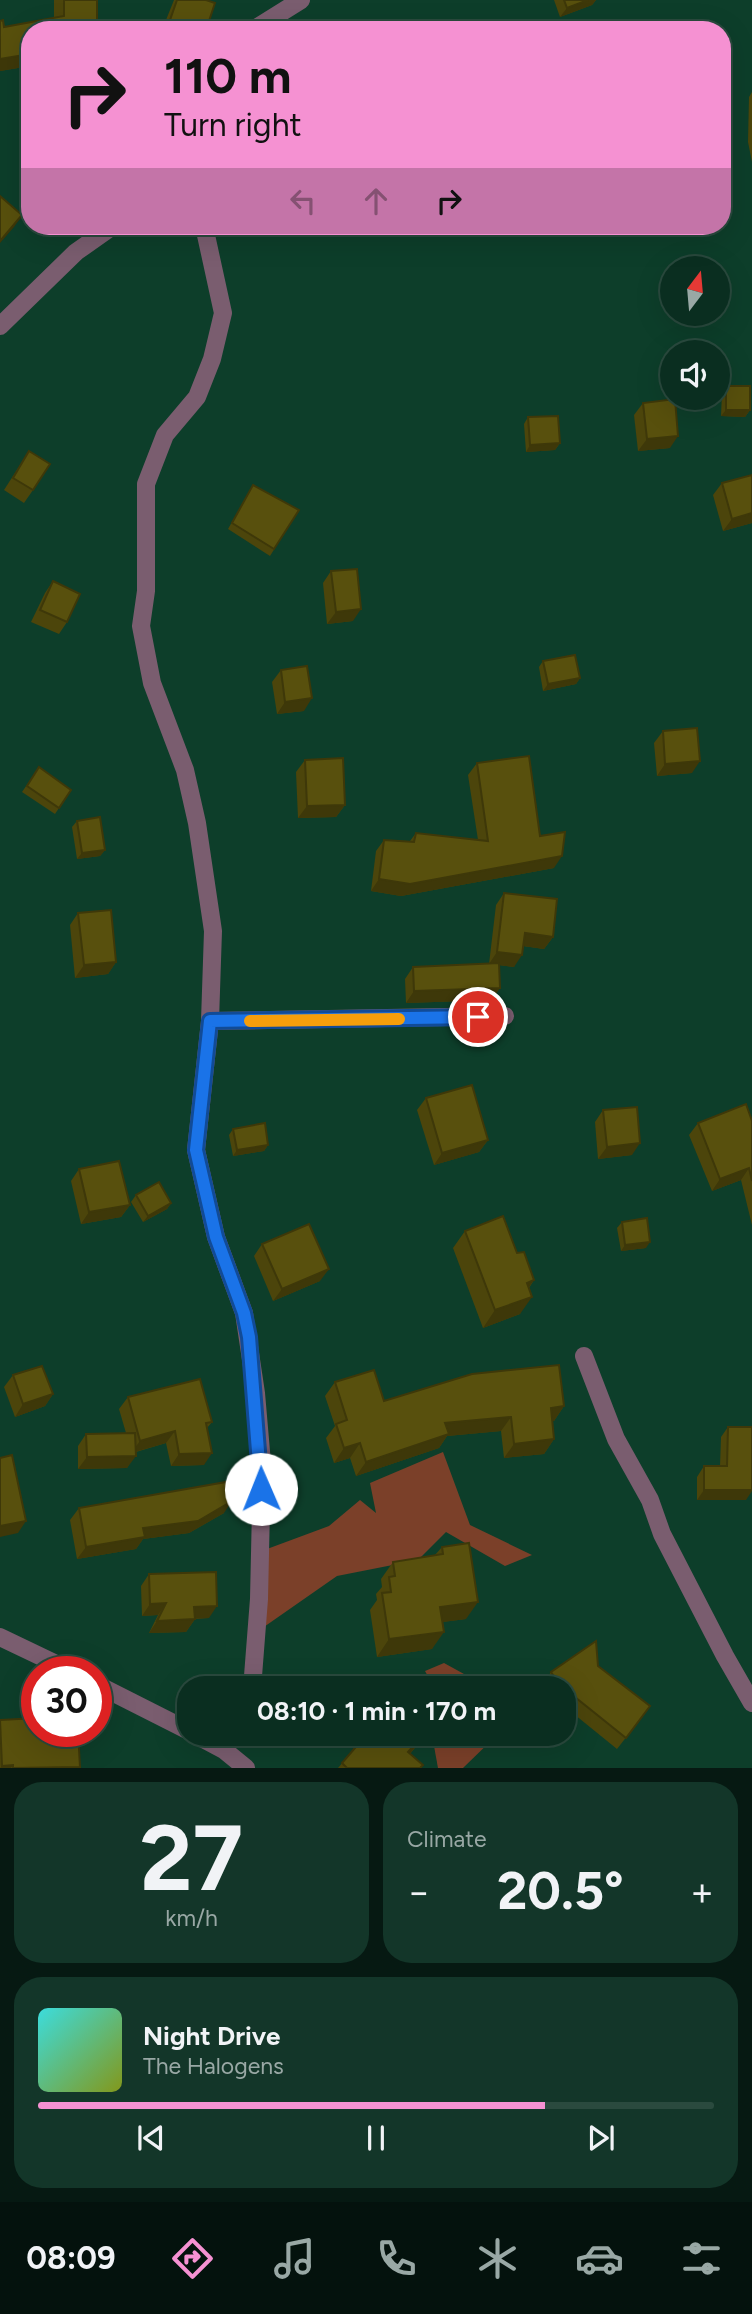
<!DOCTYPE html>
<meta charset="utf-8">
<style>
:root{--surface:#0a2e20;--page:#133629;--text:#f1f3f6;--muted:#99a8a5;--line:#2a4a3e;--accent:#f591d2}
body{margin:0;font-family:Figtree,sans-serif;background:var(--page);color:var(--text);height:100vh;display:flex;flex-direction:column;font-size:26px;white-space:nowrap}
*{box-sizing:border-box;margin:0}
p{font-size:23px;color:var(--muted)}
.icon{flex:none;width:38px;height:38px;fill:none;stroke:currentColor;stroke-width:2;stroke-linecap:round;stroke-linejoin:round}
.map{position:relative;height:1768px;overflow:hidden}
.side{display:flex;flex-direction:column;gap:14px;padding:14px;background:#061912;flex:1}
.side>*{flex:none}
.banner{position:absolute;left:21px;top:21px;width:710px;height:214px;border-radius:28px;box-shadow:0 7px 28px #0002,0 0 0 2px var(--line);background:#f591d2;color:#111;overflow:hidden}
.needle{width:46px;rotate:16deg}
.tools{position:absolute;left:660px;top:256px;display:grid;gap:14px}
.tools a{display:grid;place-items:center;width:70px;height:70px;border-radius:50%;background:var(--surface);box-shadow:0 7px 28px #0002,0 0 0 2px var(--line);font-size:35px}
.speed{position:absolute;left:21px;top:1656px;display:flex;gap:14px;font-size:35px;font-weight:700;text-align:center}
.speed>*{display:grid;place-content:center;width:91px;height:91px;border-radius:50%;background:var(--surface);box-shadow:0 7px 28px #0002,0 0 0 2px var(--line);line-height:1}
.speed .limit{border:10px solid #d22;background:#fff;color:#111}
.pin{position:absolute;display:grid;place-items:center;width:60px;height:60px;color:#fff;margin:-30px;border:4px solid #fff;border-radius:50%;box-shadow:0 2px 7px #0007}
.me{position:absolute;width:77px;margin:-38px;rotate:359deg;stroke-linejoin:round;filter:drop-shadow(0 0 5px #0008)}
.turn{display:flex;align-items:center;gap:24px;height:147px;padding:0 28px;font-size:32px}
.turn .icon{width:91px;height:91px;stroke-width:2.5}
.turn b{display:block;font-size:49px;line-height:60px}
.lanes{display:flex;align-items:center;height:66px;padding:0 28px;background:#0003;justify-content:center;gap:35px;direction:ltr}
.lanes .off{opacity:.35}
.big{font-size:52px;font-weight:700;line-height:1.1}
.side .widget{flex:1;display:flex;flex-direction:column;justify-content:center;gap:10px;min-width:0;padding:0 24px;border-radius:28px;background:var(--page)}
.side .dial{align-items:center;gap:0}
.dial b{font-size:91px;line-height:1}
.song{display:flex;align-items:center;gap:21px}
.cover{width:84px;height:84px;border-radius:10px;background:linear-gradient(135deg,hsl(180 70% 55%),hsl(70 70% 35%))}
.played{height:7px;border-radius:4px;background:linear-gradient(90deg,var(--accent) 75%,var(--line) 75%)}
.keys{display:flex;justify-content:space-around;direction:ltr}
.heat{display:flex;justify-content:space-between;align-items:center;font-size:38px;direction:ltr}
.side .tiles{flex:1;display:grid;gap:14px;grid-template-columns:1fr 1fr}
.widget:last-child{grid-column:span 2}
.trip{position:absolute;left:177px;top:1676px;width:399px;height:70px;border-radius:28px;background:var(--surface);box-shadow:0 7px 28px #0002,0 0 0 2px var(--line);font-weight:700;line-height:70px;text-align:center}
.dock{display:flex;height:112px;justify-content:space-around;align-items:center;background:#04120d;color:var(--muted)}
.dock .icon{width:49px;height:49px}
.dock .current{color:var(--accent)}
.dock b{font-size:32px;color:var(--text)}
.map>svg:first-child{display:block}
.green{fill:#7b4029}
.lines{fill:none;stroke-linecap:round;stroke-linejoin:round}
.minor{stroke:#7a5d6f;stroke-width:18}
.wall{fill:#4c450b}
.shaded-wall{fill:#3e3809}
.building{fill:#58500d;stroke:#3e3809;stroke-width:2}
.route-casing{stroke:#114b97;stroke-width:18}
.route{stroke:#1a73e8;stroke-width:12}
.slow{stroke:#f59e0b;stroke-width:12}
</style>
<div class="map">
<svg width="752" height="1768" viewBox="0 0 752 1768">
<rect width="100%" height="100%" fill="#0d3e2a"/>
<g class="green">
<path d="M443 1452 470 1525 532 1555 505 1566 446 1532 418 1560 337 1576 261 1629 267 1549 329 1526 360 1500 376 1513 370 1483Z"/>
<path d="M444 1663 484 1685 531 1682 532 1689H435L425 1671Z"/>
<path d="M438 1734H498L463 1768H438L434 1746Z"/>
</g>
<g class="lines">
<g class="minor">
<path d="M253 30 301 0"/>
<path d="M204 226 223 313 212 359 197 397 165 435 146 484V591L141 626 152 683 185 770 197 823 213 931 210 1021 196 1150 216 1237 244 1313 256 1393 262 1463 259 1599 253 1676 248 1689"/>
<path d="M0 326 76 252 113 226"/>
<path d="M210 1021 505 1016"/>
<path d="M584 1356 616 1439 650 1500 662 1534 725 1656 752 1703"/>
<path d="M0 1637 71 1671"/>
<path d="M96 1684 189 1731"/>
<path d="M194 1734 224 1750 246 1768"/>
</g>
</g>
<g class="wall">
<path d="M54 0H97L30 66 0 71V21L4 27 54 18Z"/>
<path d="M174 0H206V30H162Z"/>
<path d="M554 0H596L592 5 560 17Z"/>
<path d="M752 92V162L748 142 749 97Z"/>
<path d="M726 386 750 410 745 417 721 416 722 392Z"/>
<path d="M643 403 670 448 638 451 634 415Z"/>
<path d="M528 417 560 443 555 450 526 452 524 424Z"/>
<path d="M29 451 33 490 24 503 4 490Z"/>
<path d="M752 475V523L723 531 713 495 722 483Z"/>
<path d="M253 485 299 510 270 556 228 529Z"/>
<path d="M331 571 353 621 327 624 323 583Z"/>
<path d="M53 581 67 622 59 634 31 622 45 593Z"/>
<path d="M543 661 580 678 576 684 543 691 539 667Z"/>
<path d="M281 670 304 711 277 714 272 682Z"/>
<path d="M663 731 692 773 657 776 654 743Z"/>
<path d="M305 760 345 805 336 817 298 818 296 772Z"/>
<path d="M477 763 540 836 554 868 401 896 371 891 376 851 384 840 410 841 416 833 478 840 468 775Z"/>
<path d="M39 767 71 790 55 814 22 792Z"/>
<path d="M77 821 105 850 100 856 77 859 72 827Z"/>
<path d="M504 893 553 937 544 949 523 946 514 967 499 965 492 1000 406 1003 405 979 413 967 489 964 496 905Z"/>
<path d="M78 913 116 962 108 974 75 978 70 925Z"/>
<path d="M426 1098 488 1140 479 1152 434 1165 417 1110Z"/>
<path d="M603 1110 632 1155 598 1159 595 1122Z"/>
<path d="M752 1121V1225L741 1180 712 1191 689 1135 698 1123Z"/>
<path d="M233 1129 268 1145 264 1151 233 1156 229 1135Z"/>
<path d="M79 1169 130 1205 121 1217 81 1224 71 1181Z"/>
<path d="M136 1195 171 1203 167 1209 143 1222 131 1202Z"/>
<path d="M622 1222 646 1248 621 1251 617 1228Z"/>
<path d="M465 1231 517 1253 534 1280 529 1288 520 1314 483 1328 453 1248Z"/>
<path d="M262 1244 320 1281 273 1301 254 1256Z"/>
<path d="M13 1375 53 1394 45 1406 15 1417 4 1387Z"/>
<path d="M335 1382 384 1401 564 1406 554 1421H552L554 1439 544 1454 504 1458 501 1431 447 1436 439 1448 356 1476 350 1458 334 1463 326 1438 335 1426 325 1396Z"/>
<path d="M128 1397 212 1422 207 1428 204 1465 171 1466 166 1443 136 1452 127 1468 78 1469V1446L86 1434 126 1433 119 1409Z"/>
<path d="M728 1427 746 1500H697V1477L704 1466H720L721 1437Z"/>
<path d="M79 1508 224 1513 189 1533 143 1539 136 1549 77 1559 70 1520Z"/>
<path d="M442 1547 466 1619 442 1622 432 1649 377 1657 370 1610 377 1600 376 1594 382 1587 381 1579 393 1562 435 1555Z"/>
<path d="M149 1574 209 1618 195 1619 186 1632 149 1633 158 1615 142 1616 141 1586Z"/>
<path d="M598 1666 642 1717 617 1749 564 1706V1689H546L543 1684 551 1672Z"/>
<path d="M0 1720 80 1767 79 1768H0Z"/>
<path d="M351 1734H426L410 1754 421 1768H338L354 1749 346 1741Z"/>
</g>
<g class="shaded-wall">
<path d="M588 0H596L592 5 560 17 567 8Z"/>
<path d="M170 20 197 30H162Z"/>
<path d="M30 54V66L0 71V59Z"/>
<path d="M22 215 14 227 0 243V241Z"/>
<path d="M726 410H750L745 417 721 416Z"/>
<path d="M678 436 670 448 638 451 647 439Z"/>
<path d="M560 443 555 450 526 452 530 445Z"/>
<path d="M752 513V523L723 531 732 519Z"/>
<path d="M361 609 353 621 327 624 336 612Z"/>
<path d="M580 678 576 684 543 691 548 684Z"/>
<path d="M312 698 304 711 277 714 285 702Z"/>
<path d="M700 761 692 773 657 776 665 764Z"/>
<path d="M345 805 336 817 298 818 307 806Z"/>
<path d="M105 850 100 856 77 859 82 853Z"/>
<path d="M562 856 554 868 401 896 371 891 379 879Z"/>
<path d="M525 933 553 937 544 949 516 945Z"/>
<path d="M497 952 522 955 514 967 489 964Z"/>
<path d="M116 962 108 974 75 978 84 965Z"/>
<path d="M500 988 492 1000 406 1003 414 991Z"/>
<path d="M488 1140 479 1152 434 1165 442 1153Z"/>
<path d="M640 1143 632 1155 598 1159 607 1147Z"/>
<path d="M268 1145 264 1151 233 1156 237 1150Z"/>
<path d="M749 1168 741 1180 712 1191 720 1179Z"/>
<path d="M171 1203 167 1209 143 1222 148 1216Z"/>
<path d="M130 1205 121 1217 81 1224 89 1212Z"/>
<path d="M650 1242 646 1248 621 1251 625 1245Z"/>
<path d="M329 1269 320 1281 273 1301 282 1289Z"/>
<path d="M534 1280 522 1297 527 1283Z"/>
<path d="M532 1297 520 1314 483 1328 495 1310Z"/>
<path d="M53 1394 45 1406 15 1417 23 1404Z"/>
<path d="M564 1406 554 1421 540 1422 551 1408Z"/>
<path d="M511 1417 501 1431 447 1436 439 1448 356 1476 366 1462 445 1423Z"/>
<path d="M175 1431 166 1443 131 1453 140 1441Z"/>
<path d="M554 1439 544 1454 504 1458 514 1444Z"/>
<path d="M360 1443 350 1458 334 1463 344 1448Z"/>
<path d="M212 1453 204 1465 171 1466 179 1454Z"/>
<path d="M136 1456 127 1468 78 1469 87 1457Z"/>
<path d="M704 1490H752V1491L746 1500H697Z"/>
<path d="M232 1501 224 1513 189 1533 143 1539 136 1549 77 1559 86 1547 143 1528Z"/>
<path d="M26 1521 18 1533 0 1537V1526Z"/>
<path d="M478 1602 466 1619 428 1624 440 1607Z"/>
<path d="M166 1603 158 1615 142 1616 150 1604Z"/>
<path d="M217 1606 209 1618 186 1619 194 1607Z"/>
<path d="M195 1619 186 1632 149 1633 157 1621Z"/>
<path d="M444 1632 432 1649 377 1657 389 1639Z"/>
<path d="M424 1734H426L421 1741 397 1768 408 1752Z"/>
<path d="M13 1765 11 1768H0L2 1766Z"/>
</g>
<g class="building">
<path d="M64 0H97V30H30V54L0 59V21L3 20 4 27 64 16Z"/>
<path d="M177 0H206L215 3 206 30H197L170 20Z"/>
<path d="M564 0H588L567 8Z"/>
<path d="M0 196 22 215 0 241Z"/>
<rect x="726" y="386" width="24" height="24"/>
<path d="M675 399 678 436 647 439 643 403Z"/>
<path d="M558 416 560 443 530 445 528 417Z"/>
<path d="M29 451 50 464 33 490 13 478Z"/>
<path d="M752 475V513L732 519 722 483Z"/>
<path d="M253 485 299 510 274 549 232 523Z"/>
<path d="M357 569 361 609 336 612 331 571Z"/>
<path d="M53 581 80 594 67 622 40 610Z"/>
<path d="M575 655 580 678 548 684 543 661Z"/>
<path d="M307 666 312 698 285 702 281 670Z"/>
<path d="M697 728 700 761 665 764 663 731Z"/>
<path d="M529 756 540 836 565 832 562 856 410 884 379 879 384 840 414 842 416 833 488 841 477 763Z"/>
<path d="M343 758 345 805 307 806 305 760Z"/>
<path d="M39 767 71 790 59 808 27 786Z"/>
<path d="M100 817 105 850 82 853 77 821Z"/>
<path d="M504 893 557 899 553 937 525 933 522 955 497 952Z"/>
<path d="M111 910 116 962 84 965 78 913Z"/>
<path d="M499 963 500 988 414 991 413 967Z"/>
<path d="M472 1085 488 1140 442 1153 426 1098Z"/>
<path d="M746 1104 752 1121V1181L749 1168 720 1179 698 1123Z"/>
<path d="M637 1107 640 1143 607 1147 603 1110Z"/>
<path d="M265 1123 268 1145 237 1150 233 1129Z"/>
<path d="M119 1161 130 1205 89 1212 79 1169Z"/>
<path d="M159 1182 171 1203 148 1216 136 1195Z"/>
<path d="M503 1216 517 1253 524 1252 534 1280 527 1283 532 1297 495 1310 465 1231Z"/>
<path d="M647 1218 650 1242 625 1245 622 1222Z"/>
<path d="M309 1224 329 1269 282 1289 262 1244Z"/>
<path d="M559 1365 564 1406 551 1408 554 1439 514 1444 511 1417 445 1423 449 1434 366 1462 360 1443 344 1448 336 1424 347 1420 335 1382 374 1370 384 1401 472 1374Z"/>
<path d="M42 1366 53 1394 23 1404 13 1375Z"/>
<path d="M200 1379 212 1422 206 1423 212 1453 179 1454 175 1431 140 1441 128 1397Z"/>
<path d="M728 1427H752V1490H704V1466H727Z"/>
<path d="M135 1433 136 1456 87 1457 86 1434Z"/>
<path d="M12 1455 26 1521 0 1526V1458Z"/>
<path d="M226 1482 232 1501 198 1521 143 1528 145 1537 86 1547 79 1508Z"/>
<path d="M469 1543 478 1602 440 1607 444 1632 389 1639 382 1593 391 1592 389 1577 395 1576 393 1562 443 1554 442 1547Z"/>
<path d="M216 1572 217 1606 194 1607 195 1619 157 1621 166 1603 150 1604 149 1574Z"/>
<path d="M596 1641 598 1666 650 1706 626 1738 560 1685 551 1672Z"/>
<path d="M37 1718V1731H78L80 1767 13 1768V1765L2 1766 0 1720Z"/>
<path d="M367 1734H424L408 1752 423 1765 420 1768H347L342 1763Z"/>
</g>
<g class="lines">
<g class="route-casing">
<path id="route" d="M261 1489 249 1337 244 1313 216 1237 196 1150 210 1021 478 1017"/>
</g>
<use href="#route" class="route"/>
<path class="slow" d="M250 1021 399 1019"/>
</g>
</svg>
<div class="tools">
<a><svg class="needle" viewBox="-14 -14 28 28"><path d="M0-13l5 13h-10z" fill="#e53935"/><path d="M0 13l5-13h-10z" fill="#99a8a5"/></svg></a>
<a><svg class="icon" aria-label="sound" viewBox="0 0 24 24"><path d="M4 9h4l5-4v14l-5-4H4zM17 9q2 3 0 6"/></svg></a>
</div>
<div class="speed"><div class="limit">30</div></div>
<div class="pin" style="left:478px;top:1017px;background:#d93025"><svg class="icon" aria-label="arrive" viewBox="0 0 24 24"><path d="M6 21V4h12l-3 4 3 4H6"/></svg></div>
<svg class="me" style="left:261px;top:1489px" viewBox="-20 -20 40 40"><circle r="19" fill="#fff"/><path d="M0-13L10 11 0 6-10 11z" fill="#1a73e8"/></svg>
<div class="trip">08:10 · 1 min · 170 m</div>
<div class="banner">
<div class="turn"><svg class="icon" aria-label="right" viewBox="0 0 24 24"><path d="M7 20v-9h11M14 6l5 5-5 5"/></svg><div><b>110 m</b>Turn right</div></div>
<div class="lanes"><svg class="icon off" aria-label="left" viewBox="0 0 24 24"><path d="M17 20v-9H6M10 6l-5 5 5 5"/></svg><svg class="icon off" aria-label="ahead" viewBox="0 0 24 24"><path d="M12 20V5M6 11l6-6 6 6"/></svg><svg class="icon" aria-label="right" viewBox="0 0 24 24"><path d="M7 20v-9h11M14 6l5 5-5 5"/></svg></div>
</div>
</div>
<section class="side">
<div class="tiles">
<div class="widget dial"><b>27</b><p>km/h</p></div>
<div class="widget"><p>Climate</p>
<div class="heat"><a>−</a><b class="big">20.5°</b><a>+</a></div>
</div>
<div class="widget">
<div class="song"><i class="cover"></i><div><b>Night Drive</b><p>The Halogens</p></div></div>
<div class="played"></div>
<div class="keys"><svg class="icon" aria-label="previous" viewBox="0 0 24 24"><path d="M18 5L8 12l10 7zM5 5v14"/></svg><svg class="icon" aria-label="pause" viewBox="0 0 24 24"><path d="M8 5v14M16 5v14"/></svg><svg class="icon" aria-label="next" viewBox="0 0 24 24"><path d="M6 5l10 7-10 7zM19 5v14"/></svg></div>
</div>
</div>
</section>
<nav class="dock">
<b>08:09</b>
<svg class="icon current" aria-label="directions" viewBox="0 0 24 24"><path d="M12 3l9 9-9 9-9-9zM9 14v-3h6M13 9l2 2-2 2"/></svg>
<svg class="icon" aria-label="music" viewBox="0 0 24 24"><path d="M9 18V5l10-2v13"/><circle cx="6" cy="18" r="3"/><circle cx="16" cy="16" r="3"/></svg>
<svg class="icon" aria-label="phone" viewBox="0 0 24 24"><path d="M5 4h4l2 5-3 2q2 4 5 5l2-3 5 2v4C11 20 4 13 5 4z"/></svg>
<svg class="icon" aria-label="climate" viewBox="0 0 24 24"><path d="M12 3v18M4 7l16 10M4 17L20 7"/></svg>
<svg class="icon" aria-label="car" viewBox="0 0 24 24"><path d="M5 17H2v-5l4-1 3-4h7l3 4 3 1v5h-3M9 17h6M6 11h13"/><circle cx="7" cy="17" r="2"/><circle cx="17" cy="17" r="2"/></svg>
<svg class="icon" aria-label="filters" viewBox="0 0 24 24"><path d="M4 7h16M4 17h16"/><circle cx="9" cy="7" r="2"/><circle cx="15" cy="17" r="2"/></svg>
</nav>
